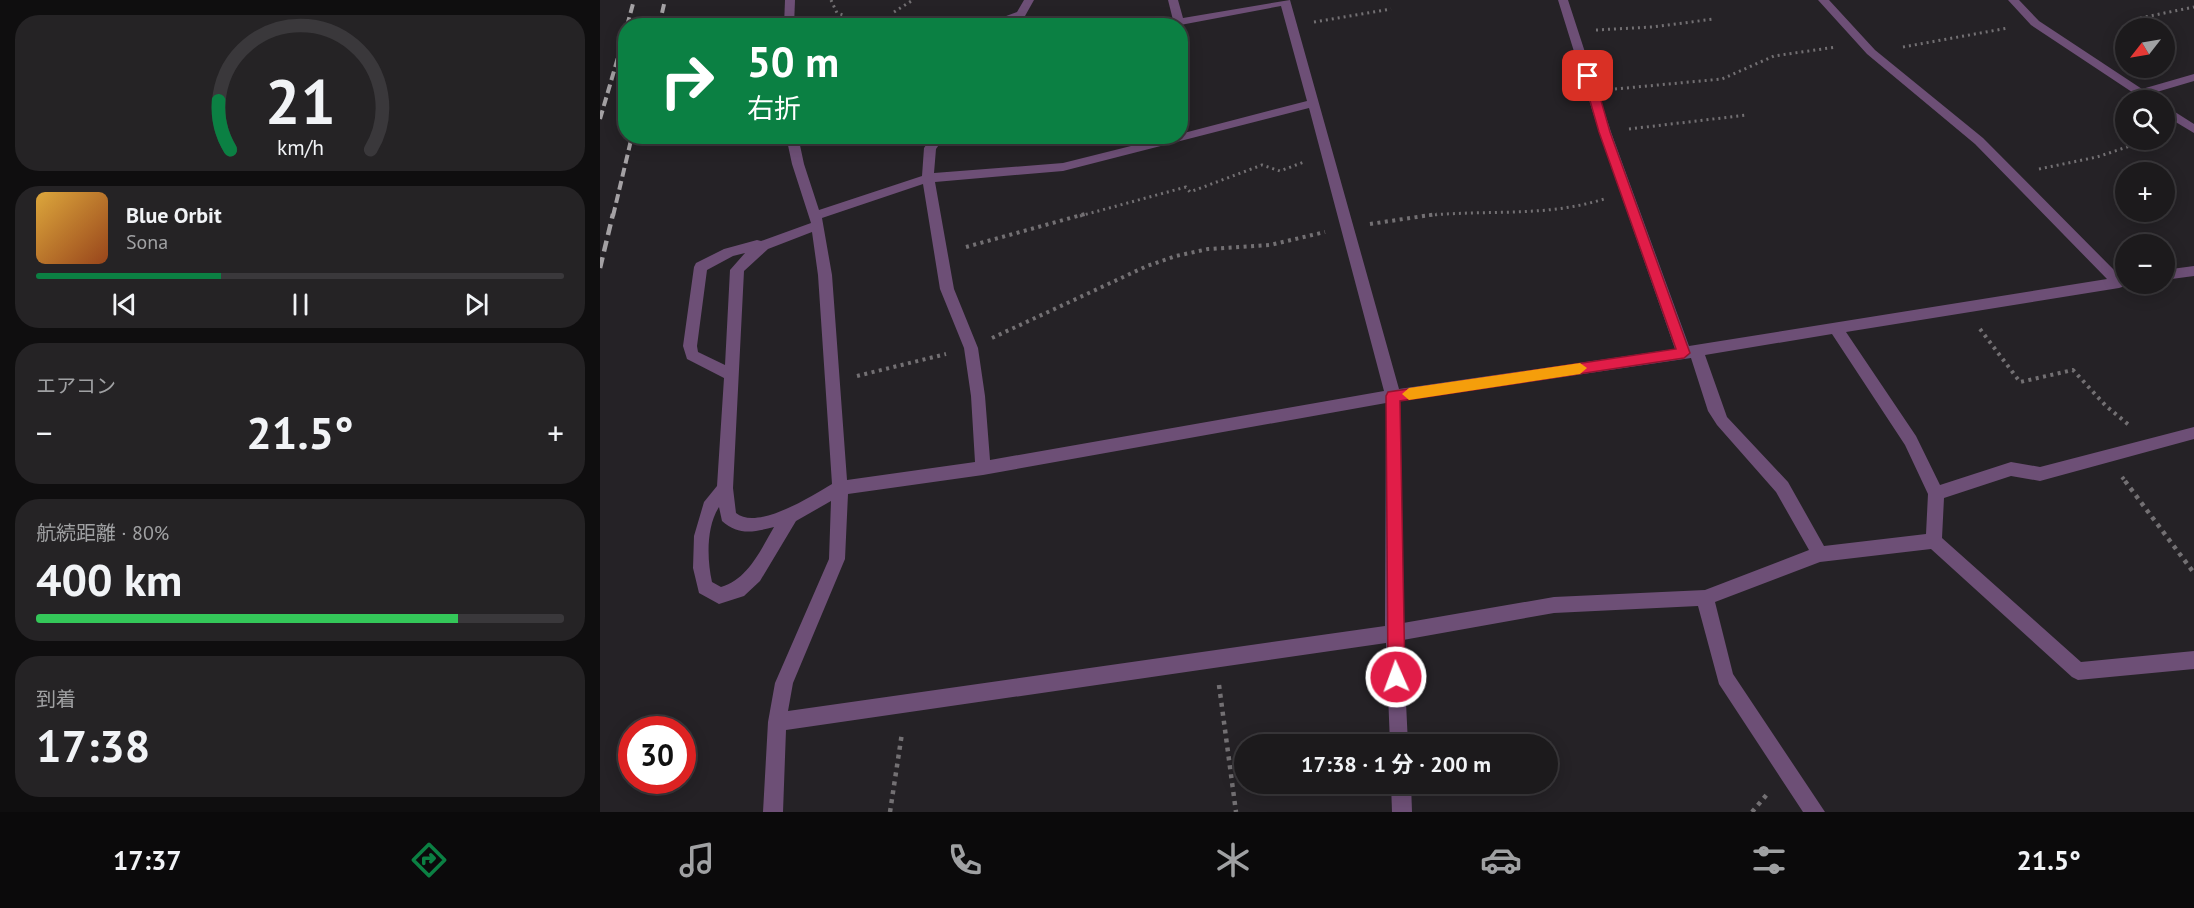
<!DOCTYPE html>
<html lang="ja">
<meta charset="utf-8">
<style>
:root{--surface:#1c1a1c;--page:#252325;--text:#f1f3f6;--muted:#a0a1a3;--line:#3a383b;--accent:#0b8043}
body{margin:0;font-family:"PT Sans","Noto Sans JP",sans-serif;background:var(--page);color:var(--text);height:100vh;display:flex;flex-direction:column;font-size:22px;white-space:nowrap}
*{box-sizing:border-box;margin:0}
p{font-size:20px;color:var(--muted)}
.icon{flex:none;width:33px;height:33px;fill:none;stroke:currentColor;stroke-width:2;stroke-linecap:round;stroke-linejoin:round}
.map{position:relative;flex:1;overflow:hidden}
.drawer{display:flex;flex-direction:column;gap:15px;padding:15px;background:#0f0e0f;width:600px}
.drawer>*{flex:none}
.hud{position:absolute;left:18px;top:18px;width:570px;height:126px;border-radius:24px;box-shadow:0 3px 15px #0003,0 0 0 2px var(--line);background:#0b8043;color:#fff;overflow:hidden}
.needle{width:39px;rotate:239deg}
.buttons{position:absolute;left:1515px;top:18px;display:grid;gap:12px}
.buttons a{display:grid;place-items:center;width:60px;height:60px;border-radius:50%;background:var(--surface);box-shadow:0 3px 15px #0003,0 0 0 2px var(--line);font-size:30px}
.speed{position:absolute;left:18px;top:716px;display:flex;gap:12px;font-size:30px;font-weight:700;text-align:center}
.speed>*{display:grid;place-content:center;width:78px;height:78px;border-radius:50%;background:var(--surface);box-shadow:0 3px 15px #0003,0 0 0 2px var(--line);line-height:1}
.speed .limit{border:9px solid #d22;background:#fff;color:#111}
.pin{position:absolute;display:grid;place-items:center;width:51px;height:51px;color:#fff;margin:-26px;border-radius:12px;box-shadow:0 3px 9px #0006}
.me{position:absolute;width:66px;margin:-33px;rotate:358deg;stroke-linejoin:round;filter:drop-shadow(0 0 4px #0008)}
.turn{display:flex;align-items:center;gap:21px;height:126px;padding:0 30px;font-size:27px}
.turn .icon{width:78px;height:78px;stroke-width:2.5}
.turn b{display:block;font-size:42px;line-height:51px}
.big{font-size:45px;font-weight:700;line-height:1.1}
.drawer .widget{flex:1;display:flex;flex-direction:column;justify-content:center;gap:9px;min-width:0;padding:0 21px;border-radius:24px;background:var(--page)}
.drawer .dial{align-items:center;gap:0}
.dial svg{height:156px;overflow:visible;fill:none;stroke:var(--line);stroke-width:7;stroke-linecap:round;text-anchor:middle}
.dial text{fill:var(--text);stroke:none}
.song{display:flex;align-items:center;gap:18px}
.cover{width:72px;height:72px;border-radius:9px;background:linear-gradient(135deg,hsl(40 70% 55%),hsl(20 70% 35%))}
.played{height:6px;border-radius:3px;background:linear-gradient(90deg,var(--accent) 35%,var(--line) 35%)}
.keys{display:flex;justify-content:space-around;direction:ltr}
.heat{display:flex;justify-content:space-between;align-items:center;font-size:33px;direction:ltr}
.charge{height:9px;border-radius:4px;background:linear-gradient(90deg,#34c759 80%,var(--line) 0)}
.trip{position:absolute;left:634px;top:734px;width:324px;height:60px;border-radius:30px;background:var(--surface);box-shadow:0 3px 15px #0003,0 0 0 2px var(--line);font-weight:700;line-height:60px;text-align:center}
.dock{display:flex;height:96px;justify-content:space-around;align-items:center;background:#0b0a0b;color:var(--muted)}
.dock .icon{width:42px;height:42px}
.dock .selected{color:var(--accent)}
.dock b{font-size:27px;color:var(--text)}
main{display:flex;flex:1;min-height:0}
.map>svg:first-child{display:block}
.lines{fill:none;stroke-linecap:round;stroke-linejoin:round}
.path-far2{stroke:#737073;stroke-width:3;stroke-dasharray:2 4;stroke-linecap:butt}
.path-far1{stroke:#737073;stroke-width:4;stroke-dasharray:3 4.5;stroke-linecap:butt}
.path{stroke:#737073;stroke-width:4.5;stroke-dasharray:4 5;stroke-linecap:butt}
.minor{fill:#6d4f76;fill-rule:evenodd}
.rail-far1{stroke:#a4a1a4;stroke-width:4;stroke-dasharray:9 4.5;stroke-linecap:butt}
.rail{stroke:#a4a1a4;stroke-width:4.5;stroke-dasharray:11 6;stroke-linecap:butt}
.route{fill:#e11d48;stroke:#92132f;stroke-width:1.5}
.slow{fill:#f59e0b}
</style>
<main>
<section class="drawer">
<div class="widget dial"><svg viewBox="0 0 100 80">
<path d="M14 69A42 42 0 1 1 86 69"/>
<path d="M14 69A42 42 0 0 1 8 44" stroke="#0b8043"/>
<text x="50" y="56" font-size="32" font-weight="700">21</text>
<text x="50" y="72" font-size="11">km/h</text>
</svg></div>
<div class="widget">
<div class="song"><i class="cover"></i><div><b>Blue Orbit</b><p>Sona</p></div></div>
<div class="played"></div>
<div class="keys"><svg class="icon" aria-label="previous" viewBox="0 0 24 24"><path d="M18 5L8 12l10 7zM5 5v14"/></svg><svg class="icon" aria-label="pause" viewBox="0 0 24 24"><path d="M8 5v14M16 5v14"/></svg><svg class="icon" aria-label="next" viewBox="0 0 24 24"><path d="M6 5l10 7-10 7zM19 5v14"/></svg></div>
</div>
<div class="widget"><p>エアコン</p>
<div class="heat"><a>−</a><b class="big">21.5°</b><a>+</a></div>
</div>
<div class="widget"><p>航続距離 · 80%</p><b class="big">400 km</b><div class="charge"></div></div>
<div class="widget"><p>到着</p><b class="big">17:38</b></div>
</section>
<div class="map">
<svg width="1594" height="812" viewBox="0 0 1594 812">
<rect width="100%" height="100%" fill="#252226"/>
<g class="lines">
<g class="path-far2">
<path d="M231 0 237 13 243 15"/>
<path d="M294 12 313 0"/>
<path d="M1540 18 1594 7"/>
<path d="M714 22 791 9"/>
<path d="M996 30 1052 27 1114 19"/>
<path d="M1303 47 1408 28"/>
<path d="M1015 89 1122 79 1174 56 1236 47"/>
<path d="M1029 129 1147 115"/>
<path d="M1439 169 1497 157 1548 140"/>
<path d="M480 216 586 187 590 192 662 165 680 171 704 162"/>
<path d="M823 216C884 209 944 218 1004 199"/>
</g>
<g class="path-far1">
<path d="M770 224 837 214"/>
<path d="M366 247 485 214"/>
<path d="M1380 329 1420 382 1473 370 1506 406 1529 425"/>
<path d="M392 338 547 266 576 256 608 249 670 245 725 232"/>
<path d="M257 376 346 354"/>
<path d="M1522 477 1526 482"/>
</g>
<g class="path">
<path d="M1525 481 1594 573"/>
<path d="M619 685 636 812"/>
<path d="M290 812 302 733"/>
<path d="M1152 812 1169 792"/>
</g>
<g class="minor">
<path d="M185 0H195L194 26H184Z"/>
<path d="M424 0H434L425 16 396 26H379L417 12Z"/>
<path d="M568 0H578L583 18 690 0 799 389 1075 349 999 132 958 0H968L1011 132 1089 346 1507 279 1375 144 1267 54 1218 0H1229L1275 50 1383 138 1521 277 1526 276V284H1531L1519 288 1246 332 1316 436 1340 485 1411 462 1440 467 1594 427V439L1440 481 1411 476 1344 498 1342 538 1481 662 1594 651V669L1478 680 1472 677 1331 549 1220 562 1115 602 1133 674 1225 812H1203L1119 684 1098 606 954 613 803 640 808 744H790L786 643 186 730 183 812H163L168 722 175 683 229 559 231 501 196 521 160 581 144 596 119 604 99 593 93 568 94 536 104 502 117 486 124 378 87 359 83 346 94 267 96 263 124 249 157 240 161 241 211 223 192 164 186 136H198L204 164 219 210 322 176 324 148 332 136H345L336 149 334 173 463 163 571 136H580V134L707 101 681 6 575 26H550L573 20ZM709 108 784 391 390 460 385 396 378 348 354 289 335 182 463 171ZM323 184 340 289 364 348 371 396 375 462 247 480 232 275 222 218ZM212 232 218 275 232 484C212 496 157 531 136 513L133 488 144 271 168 249ZM145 253 130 270 125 365 98 352 97 346 107 270 133 256ZM1232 334 1305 445 1328 494 1326 534 1224 546 1188 482 1127 417 1105 355ZM1091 358 1108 411 1117 425 1176 492 1209 550 1105 590 954 597 803 623 800 401ZM786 403 785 626 188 711 193 683 245 559 248 494 383 475ZM119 507 122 521C139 536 154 532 174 527 160 551 148 579 121 587L112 582C107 560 106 527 119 507Z"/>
<path d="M1408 0H1419L1439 21 1542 89 1594 74V81L1550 94 1556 100H1544L1431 25Z"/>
<path d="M267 20 281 24 282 26H255Z"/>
<path d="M1564 105 1594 124V133L1564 115Z"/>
<path d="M1594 266V276L1564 280V270Z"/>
<path d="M791 783H811L812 812H792Z"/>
</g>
<g class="rail-far1">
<path d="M27 26 34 0"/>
<path d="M59 26 65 0"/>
<path d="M0 119 26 30"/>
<path d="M13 216 32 136"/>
</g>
<path class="rail" d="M0 268 13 214"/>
</g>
<path class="route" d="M988 73 994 76 1010 132 1090 353 1084 358 800 401 805 677 802 683 796 686 791 683 788 677 786 396 788 392 1076 349 999 132 983 76Z"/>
<path class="slow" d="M980 363 987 368 980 374 809 400 802 394 809 388Z"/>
</svg>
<div class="buttons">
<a><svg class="needle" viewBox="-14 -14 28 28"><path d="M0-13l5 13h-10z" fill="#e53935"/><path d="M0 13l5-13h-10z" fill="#a0a1a3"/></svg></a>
<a><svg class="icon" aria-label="search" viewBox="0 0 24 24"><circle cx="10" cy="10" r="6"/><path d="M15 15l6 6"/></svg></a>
<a>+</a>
<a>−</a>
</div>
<div class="speed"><div class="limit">30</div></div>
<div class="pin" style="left:988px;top:76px;background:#d93025"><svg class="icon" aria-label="arrive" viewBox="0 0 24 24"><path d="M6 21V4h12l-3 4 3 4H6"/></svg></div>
<svg class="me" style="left:796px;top:677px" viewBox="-20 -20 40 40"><circle r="17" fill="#e11d48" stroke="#fff" stroke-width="3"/><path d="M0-11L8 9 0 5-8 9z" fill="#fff"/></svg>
<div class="trip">17:38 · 1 分 · 200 m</div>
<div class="hud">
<div class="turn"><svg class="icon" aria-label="right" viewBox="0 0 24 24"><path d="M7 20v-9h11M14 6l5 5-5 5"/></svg><div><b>50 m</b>右折</div></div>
</div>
</div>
</main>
<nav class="dock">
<b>17:37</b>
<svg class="icon selected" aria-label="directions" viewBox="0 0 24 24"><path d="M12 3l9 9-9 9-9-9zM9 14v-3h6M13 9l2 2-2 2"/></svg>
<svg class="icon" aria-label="music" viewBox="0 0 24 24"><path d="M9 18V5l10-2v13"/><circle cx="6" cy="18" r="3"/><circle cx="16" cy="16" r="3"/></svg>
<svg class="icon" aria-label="phone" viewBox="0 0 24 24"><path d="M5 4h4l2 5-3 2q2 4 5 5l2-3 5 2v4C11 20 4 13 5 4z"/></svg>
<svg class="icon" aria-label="climate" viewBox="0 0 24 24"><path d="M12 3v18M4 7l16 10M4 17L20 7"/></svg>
<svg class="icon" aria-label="car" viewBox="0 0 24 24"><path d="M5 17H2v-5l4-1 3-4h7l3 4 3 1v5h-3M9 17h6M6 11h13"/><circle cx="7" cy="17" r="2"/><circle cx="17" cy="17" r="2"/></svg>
<svg class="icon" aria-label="filters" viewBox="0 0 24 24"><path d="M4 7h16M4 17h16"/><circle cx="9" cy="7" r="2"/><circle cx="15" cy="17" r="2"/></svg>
<b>21.5°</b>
</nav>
